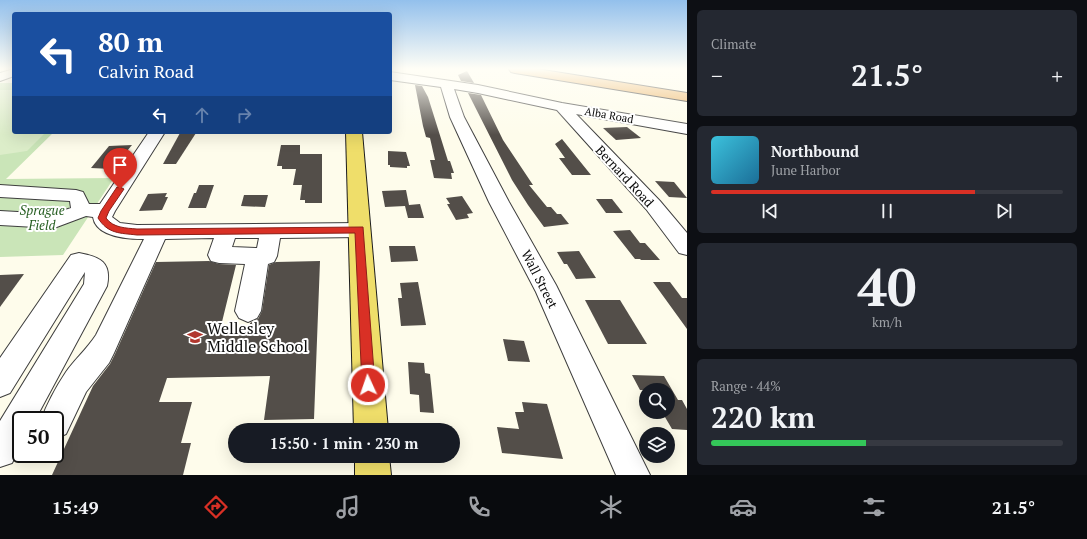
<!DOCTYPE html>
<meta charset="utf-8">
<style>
:root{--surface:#171b24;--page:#242831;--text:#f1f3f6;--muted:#9ea1a6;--line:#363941;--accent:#d93025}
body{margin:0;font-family:"PT Serif",serif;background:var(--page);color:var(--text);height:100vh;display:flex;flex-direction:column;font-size:15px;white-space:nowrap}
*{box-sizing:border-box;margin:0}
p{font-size:13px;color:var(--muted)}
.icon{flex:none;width:22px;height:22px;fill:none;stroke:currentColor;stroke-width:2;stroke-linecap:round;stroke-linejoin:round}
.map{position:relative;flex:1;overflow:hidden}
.details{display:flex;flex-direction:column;gap:10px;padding:10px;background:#0d0f14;width:400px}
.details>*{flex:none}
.guide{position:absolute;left:12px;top:12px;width:380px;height:122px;border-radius:4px;box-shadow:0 4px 16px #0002;background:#1a4fa0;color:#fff;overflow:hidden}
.fabs{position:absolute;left:639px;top:383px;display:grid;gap:8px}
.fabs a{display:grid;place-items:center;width:36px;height:36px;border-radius:50%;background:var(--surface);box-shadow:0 4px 16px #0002;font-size:20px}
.speed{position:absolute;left:12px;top:411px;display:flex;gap:8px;font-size:20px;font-weight:700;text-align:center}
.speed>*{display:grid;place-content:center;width:52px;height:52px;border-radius:50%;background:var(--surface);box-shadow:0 4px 16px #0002;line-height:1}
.speed .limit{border:2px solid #111;border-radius:6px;background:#fff;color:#111}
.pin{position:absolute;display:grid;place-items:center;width:34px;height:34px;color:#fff;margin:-41px -17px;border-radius:50% 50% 50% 0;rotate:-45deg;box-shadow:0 0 4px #0007}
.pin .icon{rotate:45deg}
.me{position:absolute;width:44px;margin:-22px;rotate:357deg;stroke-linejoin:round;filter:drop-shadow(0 0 3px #0008)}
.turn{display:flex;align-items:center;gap:14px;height:84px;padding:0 20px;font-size:18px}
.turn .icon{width:52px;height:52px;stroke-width:2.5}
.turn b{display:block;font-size:28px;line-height:34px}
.lanes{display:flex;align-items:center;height:38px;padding:0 20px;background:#0003;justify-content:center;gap:20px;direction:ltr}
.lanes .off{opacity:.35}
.big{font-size:30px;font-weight:700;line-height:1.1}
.details .card{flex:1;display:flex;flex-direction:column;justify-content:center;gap:6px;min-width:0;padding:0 14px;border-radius:6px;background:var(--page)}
.details .dial{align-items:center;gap:0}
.dial b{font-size:52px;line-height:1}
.song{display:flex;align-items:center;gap:12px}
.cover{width:48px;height:48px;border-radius:6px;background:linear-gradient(135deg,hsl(190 70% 55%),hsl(200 70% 35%))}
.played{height:4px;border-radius:2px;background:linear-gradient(90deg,var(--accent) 75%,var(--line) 75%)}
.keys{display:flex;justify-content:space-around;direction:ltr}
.heat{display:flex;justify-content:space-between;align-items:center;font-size:22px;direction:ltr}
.charge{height:6px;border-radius:3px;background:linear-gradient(90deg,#34c759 44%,var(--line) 0)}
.trip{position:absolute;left:228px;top:423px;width:232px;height:40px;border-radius:20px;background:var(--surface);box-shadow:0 4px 16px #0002;font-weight:700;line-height:40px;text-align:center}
.tab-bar{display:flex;height:64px;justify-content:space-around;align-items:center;background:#090b0e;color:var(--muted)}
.tab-bar .icon{width:28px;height:28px}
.tab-bar .current{color:var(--accent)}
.tab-bar b{font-size:18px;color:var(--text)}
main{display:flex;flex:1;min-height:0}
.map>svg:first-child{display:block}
.green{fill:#cae5b8}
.pitch{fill:#dcedc9}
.building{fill:#534e49}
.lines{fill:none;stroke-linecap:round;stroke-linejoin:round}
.minor-casing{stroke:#3e3e3e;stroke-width:2}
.major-casing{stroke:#1c1c1c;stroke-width:2}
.highway-casing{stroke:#1c1c1c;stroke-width:2}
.minor{fill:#fff;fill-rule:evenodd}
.major{fill:#efde6a;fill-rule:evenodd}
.highway{fill:#eaae5d;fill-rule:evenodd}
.route{fill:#d93025;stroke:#8d1f18}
.labels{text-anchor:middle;stroke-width:4;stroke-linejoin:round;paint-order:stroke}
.far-street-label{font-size:11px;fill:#0b0b0b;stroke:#fff}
.street-label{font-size:13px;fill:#0b0b0b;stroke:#fff}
.park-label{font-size:13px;font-style:italic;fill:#265e21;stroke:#fff}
.near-poi-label{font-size:16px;fill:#0b0b0b;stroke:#fff;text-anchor:start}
</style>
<main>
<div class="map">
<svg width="687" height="475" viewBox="0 0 687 475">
<rect width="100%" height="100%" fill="#fefceb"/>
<path class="green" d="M0 83H14V132H54L6 179 114 178 63 255 0 257Z"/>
<path class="pitch" d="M0 90H14V132H46L27 151 0 155Z"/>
<g class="building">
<path d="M467 71 474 83 461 81 458 75Z"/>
<path d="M415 85 422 86 428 97 448 161H450L454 173H451L452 179 434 178 430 160H435L430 138 426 137 423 126Z"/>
<path d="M468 93 481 95 503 140 533 185H529L547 207H551L557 214H561L569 224 544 227 528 205 512 180Z"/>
<path d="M627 127 641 138 616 140 603 128Z"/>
<path d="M180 133H196L176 164H163Z"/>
<path d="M562 139 591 175H572L559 158H565L555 144Z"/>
<path d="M132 145 112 169 91 168 109 146Z"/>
<path d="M281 145H300V154H322V203H305V200H300L302 185H293L296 169H282V166H277Z"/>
<path d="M388 151 406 152 410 166H407V168L390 167V165H388Z"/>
<path d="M655 181 674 182 687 198 669 197Z"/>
<path d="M199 185H214L206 208H188L194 193H196Z"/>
<path d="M406 190 409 205 420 204 424 218H408L405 206 385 207 382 191Z"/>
<path d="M167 193 165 197H168L162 210 139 211 148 194Z"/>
<path d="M244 195H268L265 207 241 206Z"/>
<path d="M462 196 473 213 467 214 469 218 456 220 447 204H450L446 198Z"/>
<path d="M596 199H612L623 213H606Z"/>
<path d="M630 230 640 243H645L660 260H641L640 259H635L613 231Z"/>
<path d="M389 246H415L418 261 391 262Z"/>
<path d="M579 251 596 278 576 279 567 264H564L557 252Z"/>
<path d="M209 261 219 264 236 265 220 330 249 329 250 323 258 319 262 311 269 265 276 262 320 261 314 419 264 420 270 376 167 378 159 402H192L181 443H191L183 475H52L93 386 110 364 115 354 156 262Z"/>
<path d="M24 274 0 307V275Z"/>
<path d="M418 282 426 325 401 326 398 298H402L400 283Z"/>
<path d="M653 282H670L682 298H687V329Z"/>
<path d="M585 300H620L647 344H608Z"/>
<path d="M503 339 524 341 530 362 508 361Z"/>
<path d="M408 362 424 363 425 373 430 374 434 413 420 412 419 395 410 394Z"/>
<path d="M632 375 664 376 678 400H682L687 409V430L672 429 662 412H668V390H640Z"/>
<path d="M522 402 547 404 563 459 502 453 497 427 519 429 515 412H524Z"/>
</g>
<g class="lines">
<g class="minor-casing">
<g id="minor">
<path d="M14 69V76L0 81V73Z"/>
<path d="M390 72 478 85 562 103 687 124V134L576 114 660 201 687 233V255L679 253 646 209 557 110 478 93 454 89 464 117 509 202 556 285 650 475H616L536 292 489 202 450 117 441 87 390 80Z"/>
<path d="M149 132H165L115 211 112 217 120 223 137 225 360 223 367 225 370 230 367 235 360 237 280 238 277 256 274 262 268 264 261 311 257 318 248 322 239 318 235 311 245 264 219 263 211 261 208 255 214 238 165 239 114 353 109 363 86 392 66 434 55 439V420H41C47 404 56 387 66 372 75 359 87 349 96 335L144 239C128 239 96 237 93 217L86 216 54 228 0 225V211L53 214 71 208 70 201 0 197V185L76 190 83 192 89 204H100ZM235 238H259L257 248 232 247Z"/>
<path d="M79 253C100 257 112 262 107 286L35 420H21V445L12 463 0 467V421L84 284 85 272 10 393 0 397V358L71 255Z"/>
</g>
</g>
<g class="major-casing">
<g id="major">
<path d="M346 132H362L388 430H354Z"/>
<path d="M355 456H389L391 475H355Z"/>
</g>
</g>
<g class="highway-casing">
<path id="highway" d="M509 69H537L687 93V101L515 73 511 72Z"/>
</g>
<use href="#minor" class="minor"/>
<use href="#major" class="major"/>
<use href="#highway" class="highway"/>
</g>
<linearGradient id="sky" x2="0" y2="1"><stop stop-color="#93c0ec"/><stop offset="0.51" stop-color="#fffef6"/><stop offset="1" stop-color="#fffef6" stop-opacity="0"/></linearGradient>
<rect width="687" height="135" fill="url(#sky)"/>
<path class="route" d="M117 187H120L124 189 109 211 106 218C113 228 126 228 137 229L363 227 375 385 373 390 368 391 364 390 362 385 355 233 137 235C120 233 108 234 98 218L101 211Z"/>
<defs>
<g id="school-bare" transform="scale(1.2)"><path d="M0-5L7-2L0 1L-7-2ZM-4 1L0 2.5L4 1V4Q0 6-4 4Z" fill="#b1372e" stroke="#fff" stroke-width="2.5" paint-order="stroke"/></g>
</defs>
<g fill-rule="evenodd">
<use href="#school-bare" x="195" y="337"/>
</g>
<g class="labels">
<g class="far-street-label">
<text transform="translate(609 115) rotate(10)" y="4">Alba Road</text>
</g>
<g class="street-label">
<text transform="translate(625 176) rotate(47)" y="5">Bernard Road</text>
<text transform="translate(540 279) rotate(63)" y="5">Wall Street</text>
</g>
<g class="park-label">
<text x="42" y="215">Sprague<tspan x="42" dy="15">Field</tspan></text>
</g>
<g class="near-poi-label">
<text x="207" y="334">Wellesley<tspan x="207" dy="18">Middle School</tspan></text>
</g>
</g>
</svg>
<div class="fabs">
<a><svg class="icon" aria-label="search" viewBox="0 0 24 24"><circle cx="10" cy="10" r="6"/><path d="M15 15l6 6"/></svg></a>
<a><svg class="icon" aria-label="layers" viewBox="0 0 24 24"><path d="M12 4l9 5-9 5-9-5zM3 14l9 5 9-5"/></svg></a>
</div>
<div class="speed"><div class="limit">50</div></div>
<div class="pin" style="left:120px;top:189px;background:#d93025"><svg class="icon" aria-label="arrive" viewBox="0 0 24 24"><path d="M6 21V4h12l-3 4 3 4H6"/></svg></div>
<svg class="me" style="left:368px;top:385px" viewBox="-20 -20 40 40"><circle r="17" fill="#d93025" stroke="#fff" stroke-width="3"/><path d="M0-11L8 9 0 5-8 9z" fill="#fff"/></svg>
<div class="trip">15:50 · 1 min · 230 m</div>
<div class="guide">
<div class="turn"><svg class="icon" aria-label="left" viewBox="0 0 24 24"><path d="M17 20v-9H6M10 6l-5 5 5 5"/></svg><div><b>80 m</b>Calvin Road</div></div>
<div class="lanes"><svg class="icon" aria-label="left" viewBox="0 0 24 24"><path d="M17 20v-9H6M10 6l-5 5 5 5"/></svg><svg class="icon off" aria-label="ahead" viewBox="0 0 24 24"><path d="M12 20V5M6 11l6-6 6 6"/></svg><svg class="icon off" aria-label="right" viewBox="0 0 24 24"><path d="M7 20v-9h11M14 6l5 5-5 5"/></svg></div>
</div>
</div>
<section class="details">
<div class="card"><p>Climate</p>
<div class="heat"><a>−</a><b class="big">21.5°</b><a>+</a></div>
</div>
<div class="card">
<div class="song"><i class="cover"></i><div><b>Northbound</b><p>June Harbor</p></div></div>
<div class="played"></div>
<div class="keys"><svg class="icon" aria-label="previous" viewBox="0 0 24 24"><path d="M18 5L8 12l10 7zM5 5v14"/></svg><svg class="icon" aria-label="pause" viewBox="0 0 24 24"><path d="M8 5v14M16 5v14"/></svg><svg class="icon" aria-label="next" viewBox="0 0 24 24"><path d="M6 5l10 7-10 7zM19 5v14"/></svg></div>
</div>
<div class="card dial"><b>40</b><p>km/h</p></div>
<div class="card"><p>Range · 44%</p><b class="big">220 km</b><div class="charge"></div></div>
</section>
</main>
<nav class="tab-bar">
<b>15:49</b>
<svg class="icon current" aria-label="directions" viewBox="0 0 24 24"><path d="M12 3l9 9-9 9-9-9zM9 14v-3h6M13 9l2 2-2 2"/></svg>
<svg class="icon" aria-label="music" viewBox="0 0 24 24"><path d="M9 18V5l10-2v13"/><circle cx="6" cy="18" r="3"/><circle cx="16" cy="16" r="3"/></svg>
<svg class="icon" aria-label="phone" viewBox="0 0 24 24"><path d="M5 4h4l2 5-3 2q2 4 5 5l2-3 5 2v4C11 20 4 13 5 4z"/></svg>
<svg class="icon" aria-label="climate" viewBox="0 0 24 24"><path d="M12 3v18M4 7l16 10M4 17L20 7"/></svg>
<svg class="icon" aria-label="car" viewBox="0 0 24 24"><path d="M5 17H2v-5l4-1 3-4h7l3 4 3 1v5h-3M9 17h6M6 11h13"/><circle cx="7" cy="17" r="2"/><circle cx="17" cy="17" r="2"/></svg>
<svg class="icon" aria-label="filters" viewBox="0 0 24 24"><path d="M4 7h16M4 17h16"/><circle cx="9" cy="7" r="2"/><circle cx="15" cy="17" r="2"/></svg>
<b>21.5°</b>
</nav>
